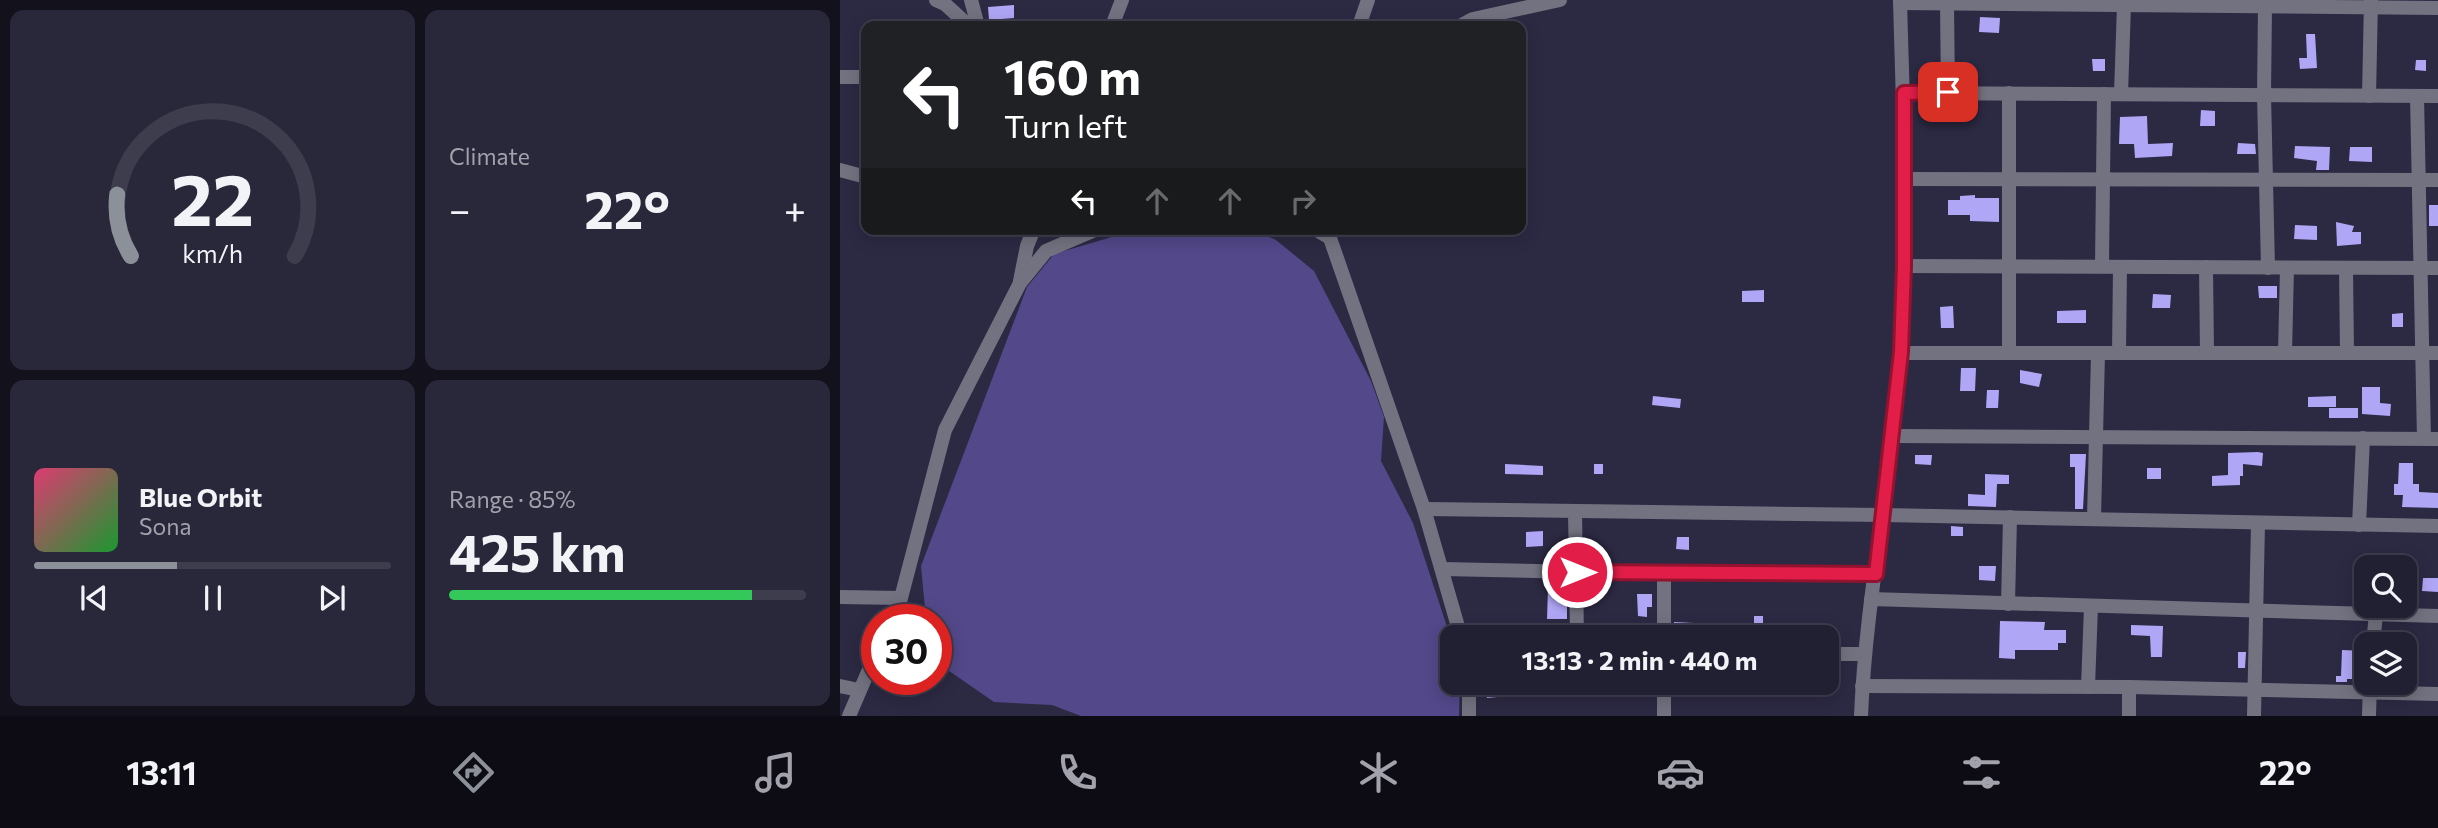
<!DOCTYPE html>
<meta charset="utf-8">
<style>
:root{--surface:#211f32;--page:#29273a;--text:#f1f3f6;--muted:#a2a2ac;--line:#3e3d4d;--accent:#8c9099}
body{margin:0;font-family:Commissioner,sans-serif;background:var(--page);color:var(--text);height:100vh;display:flex;flex-direction:column;font-size:26px;white-space:nowrap}
*{box-sizing:border-box;margin:0}
p{font-size:23px;color:var(--muted)}
.icon{flex:none;width:38px;height:38px;fill:none;stroke:currentColor;stroke-width:2;stroke-linecap:round;stroke-linejoin:round}
.map{position:relative;flex:1;overflow:hidden}
.drawer{display:flex;flex-direction:column;gap:10px;padding:10px;background:#12111c;width:840px}
.drawer>*{flex:none}
.guide{position:absolute;left:21px;top:21px;width:665px;height:214px;border-radius:14px;box-shadow:0 4px 18px #0003,0 0 0 2px var(--line);background:#202124;color:#fff;overflow:hidden}
.fabs{position:absolute;left:1514px;top:555px;display:grid;gap:14px}
.fabs a{display:grid;place-items:center;width:63px;height:63px;border-radius:14px;background:var(--surface);box-shadow:0 4px 18px #0003,0 0 0 2px var(--line);font-size:35px}
.speed{position:absolute;left:21px;top:604px;display:flex;gap:14px;font-size:35px;font-weight:700;text-align:center}
.speed>*{display:grid;place-content:center;width:91px;height:91px;border-radius:50%;background:var(--surface);box-shadow:0 4px 18px #0003,0 0 0 2px var(--line);line-height:1}
.speed .limit{border:10px solid #d22;background:#fff;color:#111}
.pin{position:absolute;display:grid;place-items:center;width:60px;height:60px;color:#fff;margin:-30px;border-radius:14px;box-shadow:0 4px 10px #0006}
.me{position:absolute;width:77px;margin:-38px;rotate:90deg;stroke-linejoin:round;filter:drop-shadow(0 0 5px #0008)}
.turn{display:flex;align-items:center;gap:24px;height:147px;padding:0 28px;font-size:32px}
.turn .icon{width:91px;height:91px;stroke-width:2.5}
.turn b{display:block;font-size:49px;line-height:60px}
.lanes{display:flex;align-items:center;height:66px;padding:0 28px;background:#0003;justify-content:center;gap:35px;direction:ltr}
.lanes .off{opacity:.35}
.big{font-size:52px;font-weight:700;line-height:1.1}
.drawer .widget{flex:1;display:flex;flex-direction:column;justify-content:center;gap:10px;min-width:0;padding:0 24px;border-radius:14px;background:var(--page)}
.drawer .dial{align-items:center;gap:0}
.dial svg{height:182px;overflow:visible;fill:none;stroke:var(--line);stroke-width:7;stroke-linecap:round;text-anchor:middle}
.dial text{fill:var(--text);stroke:none}
.song{display:flex;align-items:center;gap:21px}
.cover{width:84px;height:84px;border-radius:10px;background:linear-gradient(135deg,hsl(340 70% 55%),hsl(130 70% 35%))}
.played{height:7px;border-radius:4px;background:linear-gradient(90deg,var(--accent) 40%,var(--line) 40%)}
.keys{display:flex;justify-content:space-around;direction:ltr}
.heat{display:flex;justify-content:space-between;align-items:center;font-size:38px;direction:ltr}
.charge{height:10px;border-radius:5px;background:linear-gradient(90deg,#34c759 85%,var(--line) 0)}
.drawer .tiles{flex:1;display:grid;gap:10px;grid-template-columns:repeat(2,1fr)}
.trip{position:absolute;left:600px;top:625px;width:399px;height:70px;border-radius:14px;background:var(--surface);box-shadow:0 4px 18px #0003,0 0 0 2px var(--line);font-weight:700;line-height:70px;text-align:center}
.tab-bar{display:flex;height:112px;justify-content:space-around;align-items:center;background:#0d0c14;color:var(--muted)}
.tab-bar .icon{width:49px;height:49px}
.tab-bar .current{color:var(--accent)}
.tab-bar b{font-size:32px;color:var(--text)}
main{display:flex;flex:1;min-height:0}
.map>svg:first-child{display:block}
.green{fill:#53488a}
.building{fill:#afa6f5}
.lines{fill:none;stroke-linecap:round;stroke-linejoin:round}
.minor{stroke:#737280;stroke-width:14}
.route-casing{stroke:#92132f;stroke-width:18}
.route{stroke:#e11d48;stroke-width:12}
</style>
<main>
<section class="drawer">
<div class="tiles">
<div class="widget dial"><svg viewBox="0 0 100 80">
<path d="M14 69A42 42 0 1 1 86 69"/>
<path d="M14 69A42 42 0 0 1 8 42" stroke="#8c9099"/>
<text x="50" y="56" font-size="32" font-weight="700">22</text>
<text x="50" y="72" font-size="11">km/h</text>
</svg></div>
<div class="widget"><p>Climate</p>
<div class="heat"><a>−</a><b class="big">22°</b><a>+</a></div>
</div>
<div class="widget">
<div class="song"><i class="cover"></i><div><b>Blue Orbit</b><p>Sona</p></div></div>
<div class="played"></div>
<div class="keys"><svg class="icon" aria-label="previous" viewBox="0 0 24 24"><path d="M18 5L8 12l10 7zM5 5v14"/></svg><svg class="icon" aria-label="pause" viewBox="0 0 24 24"><path d="M8 5v14M16 5v14"/></svg><svg class="icon" aria-label="next" viewBox="0 0 24 24"><path d="M6 5l10 7-10 7zM19 5v14"/></svg></div>
</div>
<div class="widget"><p>Range · 85%</p><b class="big">425 km</b><div class="charge"></div></div>
</div>
</section>
<div class="map">
<svg width="1598" height="716" viewBox="0 0 1598 716">
<rect width="100%" height="100%" fill="#2c2943"/>
<path class="green" d="M299 229H411L436 240 474 271 531 381 544 417 541 461 573 523 612 642V682L620 683 619 716H241L212 705 154 702 99 664 96 659V620L86 619 81 566 187 287 214 254Z"/>
<g class="building">
<path d="M174 5V18L149 20 148 7Z"/>
<path d="M1140 17 1160 18 1159 33 1139 32Z"/>
<path d="M1466 34H1475L1477 68 1460 69 1459 58H1467Z"/>
<path d="M1252 59H1265V71H1253Z"/>
<path d="M1576 60H1586V71L1575 70Z"/>
<path d="M1361 110 1375 111V126H1360Z"/>
<path d="M1307 116 1308 144 1333 143 1332 156 1295 158 1294 144H1279L1280 117Z"/>
<path d="M1398 143 1415 144 1416 154H1397Z"/>
<path d="M1455 146 1490 147 1489 170H1476L1477 161 1454 158Z"/>
<path d="M1510 147H1532V162L1509 161Z"/>
<path d="M1135 195V198H1159V222L1130 221V215H1108V200H1120V196Z"/>
<rect x="1589" y="205" width="9" height="21"/>
<path d="M1496 222 1514 226 1512 232H1521V244L1497 246Z"/>
<path d="M1455 225 1477 226V240L1454 239Z"/>
<path d="M1418 286H1437V298H1419Z"/>
<path d="M924 290V302H902V291Z"/>
<path d="M1313 294 1331 295 1330 308H1312Z"/>
<path d="M1113 306 1114 328H1101L1100 307Z"/>
<path d="M1246 310V323H1217V311Z"/>
<path d="M1563 313V327H1552V314Z"/>
<path d="M1121 368H1136L1135 391H1120Z"/>
<path d="M1180 370 1202 374 1199 387 1180 383Z"/>
<path d="M1522 387H1540V403L1551 404 1550 416 1522 414Z"/>
<path d="M1147 390H1159L1158 408H1146Z"/>
<path d="M813 396 841 399 840 408 812 405Z"/>
<path d="M1496 396V407H1468V397Z"/>
<rect x="1489" y="408" width="29" height="10"/>
<path d="M1418 452 1423 453 1422 466 1403 464V476H1400V485L1372 486V476L1388 475V453Z"/>
<path d="M1230 454H1246L1243 509H1235V467H1230Z"/>
<path d="M1075 455H1092L1091 465 1075 464Z"/>
<path d="M1559 463H1573V484H1579V492L1598 493V508L1562 507 1563 495H1554V484H1558Z"/>
<path d="M665 464 703 466V475L665 474Z"/>
<rect x="754" y="464" width="9" height="10"/>
<rect x="1307" y="468" width="14" height="11"/>
<path d="M1145 474 1169 475V484H1157L1156 507 1128 506V494L1145 495Z"/>
<path d="M1111 526 1123 527V536H1111Z"/>
<path d="M703 531V546L686 547V532Z"/>
<path d="M837 537H849V550L836 549Z"/>
<path d="M1139 566H1156L1155 581 1139 580Z"/>
<path d="M1583 578H1598V592L1582 591Z"/>
<path d="M708 587 727 588V619H707Z"/>
<path d="M797 594H812V607H807V617L798 616Z"/>
<rect x="914" y="616" width="9" height="21"/>
<path d="M1160 621 1205 622 1204 630H1226V643H1218V650H1175V659L1159 658Z"/>
<path d="M834 622 854 623 855 634H834Z"/>
<path d="M1291 625 1323 626 1322 657H1311L1310 636 1291 635Z"/>
<path d="M1502 650 1526 651 1525 674 1521 679H1507V682H1496V676H1501Z"/>
<path d="M1398 652H1406L1405 668H1398Z"/>
<path d="M645 682H667L668 696 647 698Z"/>
<path d="M741 682H767V693L740 692Z"/>
</g>
<g class="lines">
<g class="minor">
<path d="M96 0 105 4 129 26"/>
<path d="M131 0 138 26"/>
<path d="M1060 3 1598 8"/>
<path d="M1107 3 1108 92"/>
<path d="M1425 6 1424 95 1428 268"/>
<path d="M272 26 282 0"/>
<path d="M519 26 528 0"/>
<path d="M620 26 633 19 720 0"/>
<path d="M0 77H26"/>
<path d="M1064 93 1598 96"/>
<path d="M1281 94 1284 5"/>
<path d="M1529 96 1531 0"/>
<path d="M1577 96 1584 439"/>
<path d="M0 170 26 177"/>
<path d="M1063 179 1598 180"/>
<path d="M475 229 490 238 584 509 621 637"/>
<path d="M1064 266 1598 268"/>
<path d="M1262 266 1264 94"/>
<path d="M1366 267 1367 353"/>
<path d="M1506 268 1507 353"/>
<path d="M180 281 187 246 194 229"/>
<path d="M1061 353H1598"/>
<path d="M1169 353V93"/>
<path d="M1279 353 1280 267"/>
<path d="M1445 353 1447 268"/>
<path d="M1051 436 1598 439"/>
<path d="M584 509 1043 515 1598 526"/>
<path d="M735 512 737 637"/>
<path d="M1254 519 1258 353"/>
<path d="M1519 525 1523 438"/>
<path d="M602 569 737 572 1036 574"/>
<path d="M0 597 61 598"/>
<path d="M1031 599 1598 616"/>
<path d="M1168 604 1170 517"/>
<path d="M51 620 61 598 105 430 180 283 206 251 257 229"/>
<path d="M824 637V572"/>
<path d="M1533 644 1536 614"/>
<path d="M987 654H1023"/>
<path d="M629 682V716"/>
<path d="M824 682V716"/>
<path d="M0 686 19 690"/>
<path d="M1022 686 1289 687 1598 694"/>
<path d="M1248 687 1251 606"/>
<path d="M1289 687V716"/>
<path d="M9 716 37 651"/>
<path d="M1021 716C1026 594 1053 473 1061 351 1069 234 1063 117 1060 0"/>
<path d="M1414 716 1418 523"/>
<path d="M1529 716 1530 682"/>
</g>
</g>
<g class="lines">
<g class="route-casing">
<path id="route" d="M737 572 1036 574 1061 352 1064 266V93L1108 92"/>
</g>
<use href="#route" class="route"/>
</g>
</svg>
<div class="fabs">
<a><svg class="icon" aria-label="search" viewBox="0 0 24 24"><circle cx="10" cy="10" r="6"/><path d="M15 15l6 6"/></svg></a>
<a><svg class="icon" aria-label="layers" viewBox="0 0 24 24"><path d="M12 4l9 5-9 5-9-5zM3 14l9 5 9-5"/></svg></a>
</div>
<div class="speed"><div class="limit">30</div></div>
<div class="pin" style="left:1108px;top:92px;background:#d93025"><svg class="icon" aria-label="arrive" viewBox="0 0 24 24"><path d="M6 21V4h12l-3 4 3 4H6"/></svg></div>
<svg class="me" style="left:737px;top:572px" viewBox="-20 -20 40 40"><circle r="17" fill="#e11d48" stroke="#fff" stroke-width="3"/><path d="M0-11L8 9 0 5-8 9z" fill="#fff"/></svg>
<div class="trip">13:13 · 2 min · 440 m</div>
<div class="guide">
<div class="turn"><svg class="icon" aria-label="left" viewBox="0 0 24 24"><path d="M17 20v-9H6M10 6l-5 5 5 5"/></svg><div><b>160 m</b>Turn left</div></div>
<div class="lanes"><svg class="icon" aria-label="left" viewBox="0 0 24 24"><path d="M17 20v-9H6M10 6l-5 5 5 5"/></svg><svg class="icon off" aria-label="ahead" viewBox="0 0 24 24"><path d="M12 20V5M6 11l6-6 6 6"/></svg><svg class="icon off" aria-label="ahead" viewBox="0 0 24 24"><path d="M12 20V5M6 11l6-6 6 6"/></svg><svg class="icon off" aria-label="right" viewBox="0 0 24 24"><path d="M7 20v-9h11M14 6l5 5-5 5"/></svg></div>
</div>
</div>
</main>
<nav class="tab-bar">
<b>13:11</b>
<svg class="icon current" aria-label="directions" viewBox="0 0 24 24"><path d="M12 3l9 9-9 9-9-9zM9 14v-3h6M13 9l2 2-2 2"/></svg>
<svg class="icon" aria-label="music" viewBox="0 0 24 24"><path d="M9 18V5l10-2v13"/><circle cx="6" cy="18" r="3"/><circle cx="16" cy="16" r="3"/></svg>
<svg class="icon" aria-label="phone" viewBox="0 0 24 24"><path d="M5 4h4l2 5-3 2q2 4 5 5l2-3 5 2v4C11 20 4 13 5 4z"/></svg>
<svg class="icon" aria-label="climate" viewBox="0 0 24 24"><path d="M12 3v18M4 7l16 10M4 17L20 7"/></svg>
<svg class="icon" aria-label="car" viewBox="0 0 24 24"><path d="M5 17H2v-5l4-1 3-4h7l3 4 3 1v5h-3M9 17h6M6 11h13"/><circle cx="7" cy="17" r="2"/><circle cx="17" cy="17" r="2"/></svg>
<svg class="icon" aria-label="filters" viewBox="0 0 24 24"><path d="M4 7h16M4 17h16"/><circle cx="9" cy="7" r="2"/><circle cx="15" cy="17" r="2"/></svg>
<b>22°</b>
</nav>
